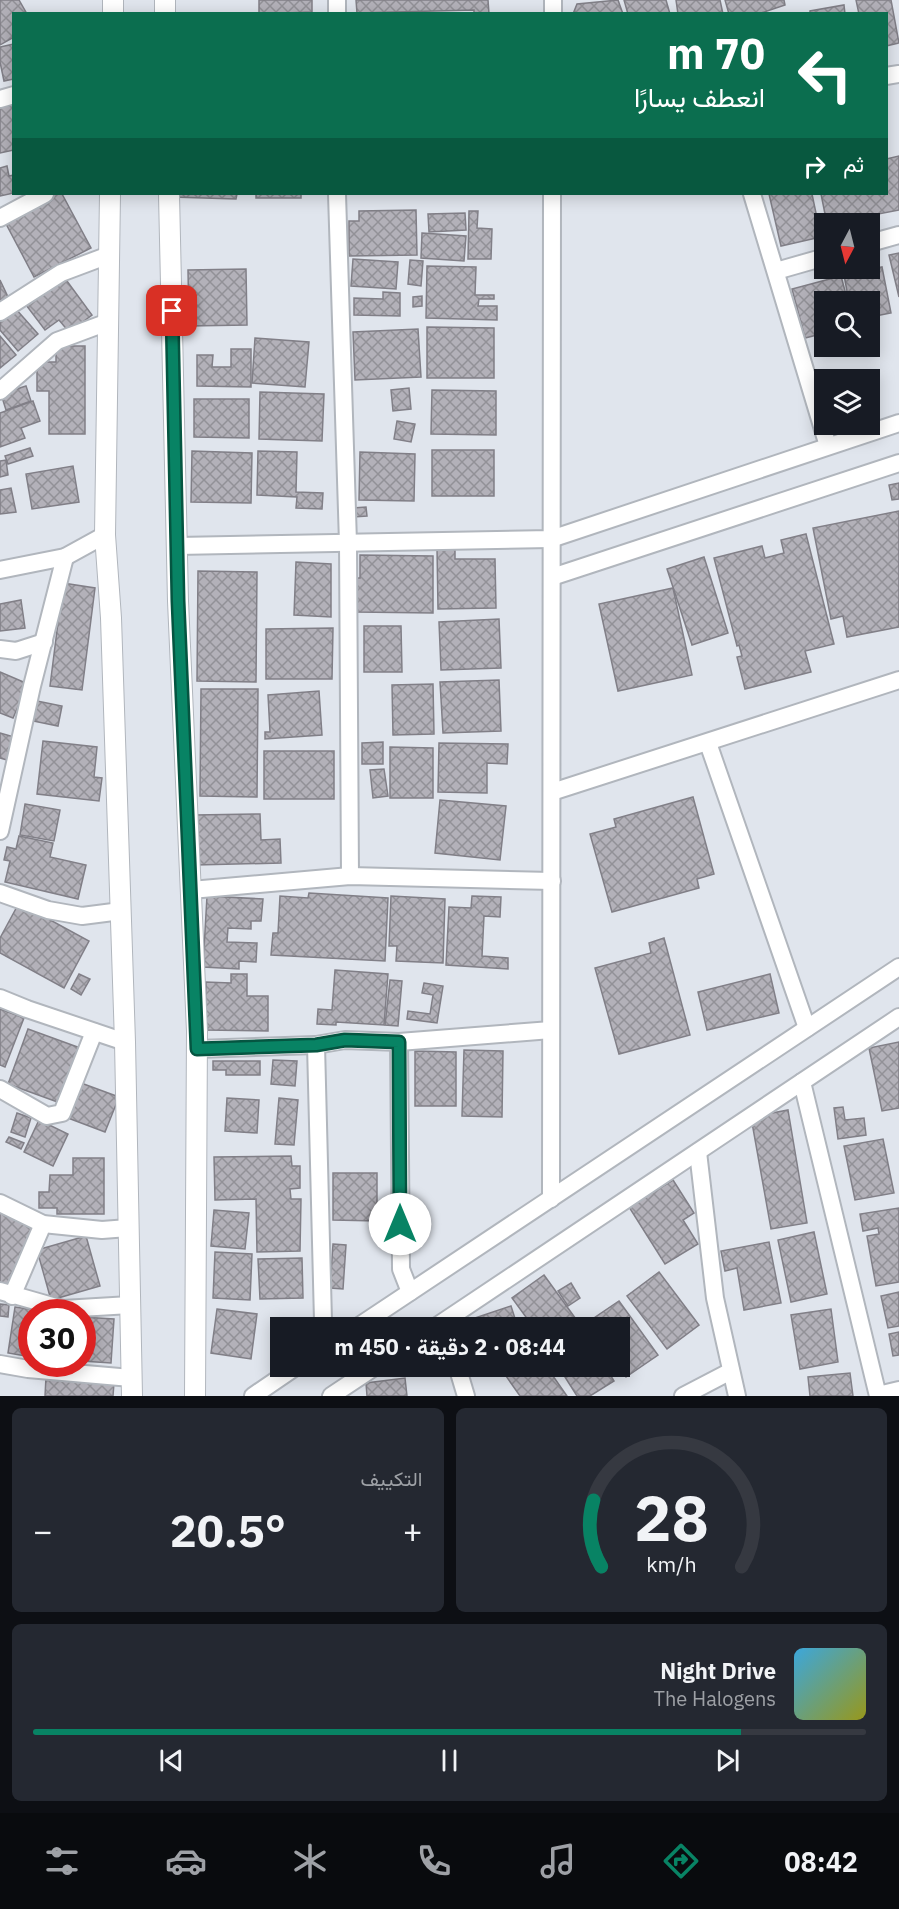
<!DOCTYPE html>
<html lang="ar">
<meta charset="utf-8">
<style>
:root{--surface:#171b24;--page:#242831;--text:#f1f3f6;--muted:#9ea1a6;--line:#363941;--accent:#088364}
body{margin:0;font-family:"IBM Plex Sans",Vazirmatn,sans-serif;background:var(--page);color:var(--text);direction:rtl;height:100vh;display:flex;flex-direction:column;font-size:22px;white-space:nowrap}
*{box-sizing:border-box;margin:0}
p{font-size:20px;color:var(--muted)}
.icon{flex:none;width:33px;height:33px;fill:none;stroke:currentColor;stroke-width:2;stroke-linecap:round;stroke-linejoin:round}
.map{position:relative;height:1396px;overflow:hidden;direction:ltr}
.side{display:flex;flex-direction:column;gap:12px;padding:12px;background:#0d0f14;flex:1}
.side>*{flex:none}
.top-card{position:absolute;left:12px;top:12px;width:876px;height:183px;border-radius:0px;box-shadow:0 3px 15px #0003;direction:rtl;background:#0b6e4f;color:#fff;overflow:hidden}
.needle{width:39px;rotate:187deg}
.fabs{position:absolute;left:814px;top:213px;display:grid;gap:12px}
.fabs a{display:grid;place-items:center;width:66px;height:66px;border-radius:0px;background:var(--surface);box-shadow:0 3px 15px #0003;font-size:30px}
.speed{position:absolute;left:18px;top:1299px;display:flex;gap:12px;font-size:30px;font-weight:700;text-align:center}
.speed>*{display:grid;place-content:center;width:78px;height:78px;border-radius:50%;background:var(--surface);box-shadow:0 3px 15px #0003;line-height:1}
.speed .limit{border:9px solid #d22;background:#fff;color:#111}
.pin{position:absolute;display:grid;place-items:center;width:51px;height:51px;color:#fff;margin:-26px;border-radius:12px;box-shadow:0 3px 9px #0006}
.me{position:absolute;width:66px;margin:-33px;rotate:0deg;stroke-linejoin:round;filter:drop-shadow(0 0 4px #0008)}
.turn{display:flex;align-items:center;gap:21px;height:126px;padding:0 24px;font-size:27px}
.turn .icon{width:78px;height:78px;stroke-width:2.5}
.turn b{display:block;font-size:42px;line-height:51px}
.then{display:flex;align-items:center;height:57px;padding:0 24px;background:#0003;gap:12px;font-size:22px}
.big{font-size:45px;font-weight:700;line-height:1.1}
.side .widget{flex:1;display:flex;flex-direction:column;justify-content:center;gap:9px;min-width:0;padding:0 21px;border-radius:9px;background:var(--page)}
.side .dial{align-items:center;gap:0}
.dial svg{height:156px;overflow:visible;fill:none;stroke:var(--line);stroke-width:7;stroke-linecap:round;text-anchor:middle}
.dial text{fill:var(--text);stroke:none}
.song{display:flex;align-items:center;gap:18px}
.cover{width:72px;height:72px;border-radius:9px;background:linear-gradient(135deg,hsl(200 70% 55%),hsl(60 70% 35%))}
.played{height:6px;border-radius:3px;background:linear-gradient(90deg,var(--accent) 85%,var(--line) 85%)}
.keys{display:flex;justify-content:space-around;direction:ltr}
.heat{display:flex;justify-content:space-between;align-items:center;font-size:33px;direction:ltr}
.side .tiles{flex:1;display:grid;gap:12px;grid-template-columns:1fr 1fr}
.widget:last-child{grid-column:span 2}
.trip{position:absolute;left:270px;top:1317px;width:360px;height:60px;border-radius:0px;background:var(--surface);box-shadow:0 3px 15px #0003;font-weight:700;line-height:60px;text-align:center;direction:rtl}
.tab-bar{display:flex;height:96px;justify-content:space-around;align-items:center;background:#090b0e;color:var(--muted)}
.tab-bar .icon{width:42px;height:42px}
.tab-bar .current{color:var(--accent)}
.tab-bar b{font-size:27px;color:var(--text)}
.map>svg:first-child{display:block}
.building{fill:url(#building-cross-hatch);stroke:#817f87;stroke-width:1.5}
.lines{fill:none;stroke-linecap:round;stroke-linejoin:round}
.minor-casing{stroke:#b1b6bd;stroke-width:20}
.tertiary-casing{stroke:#b1b6bd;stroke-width:22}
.minor{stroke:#fff;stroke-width:16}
.tertiary{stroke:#fff;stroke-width:20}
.route-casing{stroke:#055541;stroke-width:15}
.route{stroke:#088364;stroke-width:10}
</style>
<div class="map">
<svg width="899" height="1396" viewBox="0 0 899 1396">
<defs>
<pattern id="building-cross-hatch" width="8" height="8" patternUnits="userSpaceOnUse" patternTransform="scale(1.5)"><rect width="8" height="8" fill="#b3b1b9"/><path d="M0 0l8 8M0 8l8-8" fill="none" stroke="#929197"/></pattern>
</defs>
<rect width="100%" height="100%" fill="#e0e5ed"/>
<g class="building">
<path d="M0 0H19L27 14H14V37L0 45Z"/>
<path d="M259 0H312V12L259 14Z"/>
<path d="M356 0H488L489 14H474V10L357 13Z"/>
<path d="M618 0 623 14H573L577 4Z"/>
<path d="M624 0H666L670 14H628Z"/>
<path d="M676 0H720L723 14H678Z"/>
<path d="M725 0H784L785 5 758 14H729Z"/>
<path d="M856 0H891L899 43 886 46V14H859Z"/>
<path d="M844 5 845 14H810V11Z"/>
<path d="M14 44V79L4 81 0 62V47Z"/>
<path d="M14 104V150L0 153V107Z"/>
<path d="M899 156V210L878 214 879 222 870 224H827L821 194H886V159Z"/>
<path d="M7 166 9 176 14 175V193L0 196V168Z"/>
<path d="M55 194H62L91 248 34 277 4 220Z"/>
<path d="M172 194H237L236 199 172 197Z"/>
<rect x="256" y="194" width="45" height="4"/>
<path d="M769 194H812L821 237 781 246Z"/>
<path d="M416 210 417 255 349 256V221H359V211Z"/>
<path d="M469 211H478L477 228 492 229 491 259H468Z"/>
<path d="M465 213 466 230 429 232 428 214Z"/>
<path d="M422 233 466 236 464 261 421 258Z"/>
<path d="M899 253V297L889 255Z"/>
<path d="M353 259 398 262 396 289 351 286Z"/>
<path d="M410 260 423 261 421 286 408 284Z"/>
<path d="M427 266 476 267 475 295H494V299H479L478 306H497V320L426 318Z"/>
<path d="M882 267 891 313 870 317V302H849L844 275Z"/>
<path d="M246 269 247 325 189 326 188 270Z"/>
<path d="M841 276 848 302H825V333L805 338 792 289Z"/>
<path d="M64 277 92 315 69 332 59 320 45 330 26 305Z"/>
<path d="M0 280 8 297 0 301Z"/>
<path d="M383 292 400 293V316L354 315V298L383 299Z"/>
<path d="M422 296V306L413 307V297Z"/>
<path d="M15 308 38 334 18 351 0 330V321Z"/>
<path d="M427 327 494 328V378H427Z"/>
<path d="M418 329 421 377 355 380 353 332Z"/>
<path d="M0 336 16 355 0 368Z"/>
<path d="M255 338 309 342 305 387 252 383Z"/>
<path d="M56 346H85V434H49V391H37V362H56Z"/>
<path d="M231 349H251V387L197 386V355H213L212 367H231Z"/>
<path d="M26 386 31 401 6 410 1 394Z"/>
<path d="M409 388 411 409 393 411 391 390Z"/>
<path d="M432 390 496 391V435L431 434Z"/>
<path d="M260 392 324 394 322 441 259 439Z"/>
<path d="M194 399H249V438L194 437Z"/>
<path d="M33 401 40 421 21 428 25 438 0 447V413Z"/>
<path d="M397 421 415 424 411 442 394 439Z"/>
<path d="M30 448 33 456 8 464 5 456Z"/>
<rect x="432" y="450" width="62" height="46"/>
<path d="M192 451 252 453 251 503 191 502Z"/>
<path d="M258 451 297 452 296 492 323 493 322 509 296 508 297 497 257 495Z"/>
<path d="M360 452 415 454 414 501 359 500Z"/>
<path d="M6 460 8 475 0 477V461Z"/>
<path d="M73 466 79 502 32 509 26 474Z"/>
<path d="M899 483V499L892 500 889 485Z"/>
<path d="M11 488 16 512 0 514V490Z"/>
<path d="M366 507 367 516 353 517V508Z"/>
<path d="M899 511V627L847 637 843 616 831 619 813 528Z"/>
<path d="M806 534 834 644 805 651 811 672 745 689 737 657 742 656 739 645 737 646 714 558 762 546 765 558 784 553 781 540Z"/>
<path d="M455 547V559H495L496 608 438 609 437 548Z"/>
<path d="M360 555 433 556V613L356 612V578H360Z"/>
<path d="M704 557 728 633 692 645 667 569Z"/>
<path d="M296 562 331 564V617L294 615Z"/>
<path d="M198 571 257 572 256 682 197 681Z"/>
<path d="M63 583 95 588 82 690 50 686Z"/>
<path d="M673 588 692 675 618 691 599 604Z"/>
<path d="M21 600 25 628 0 631V604Z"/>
<path d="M499 619 501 668 441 670 439 622Z"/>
<path d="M364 626H401L402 672H364Z"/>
<path d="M333 628 332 679H266V629Z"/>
<path d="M0 672 28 684 13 718 0 713Z"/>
<path d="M499 680 501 731 443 733 440 682Z"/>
<path d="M433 684 434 734 393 735 392 685Z"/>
<path d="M201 689H258L257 797 200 796Z"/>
<path d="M319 691 322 735 265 739V732H270L268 695Z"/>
<path d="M37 701 62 706 58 726 33 721Z"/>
<path d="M0 733 14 737 7 760 0 758Z"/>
<path d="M43 741 97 747 94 777 102 778 99 801 37 794Z"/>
<path d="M383 742V764H362V743Z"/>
<path d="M439 743 508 744 507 764 487 763V793L438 792Z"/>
<path d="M390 747 433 748V798H390Z"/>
<rect x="264" y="751" width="70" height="48"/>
<path d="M384 769 388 796 373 798 370 770Z"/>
<path d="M693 797 714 874 697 879 699 888 612 912 590 834 616 827 614 819Z"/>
<path d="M440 800 506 806 500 860 435 853Z"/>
<path d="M25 804 60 810 54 841 20 835Z"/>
<path d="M260 814 261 840 280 839 281 863 196 865 195 815Z"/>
<path d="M19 836 53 843 50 857 86 865 78 899 5 882 10 861 4 860 7 847 16 849Z"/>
<path d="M309 893 388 898 385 961 271 955 273 933H278L280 896 308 898Z"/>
<path d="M207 896 263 899 261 921H251V929L228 928 227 942 257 943 256 962 239 961V969L203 967Z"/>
<path d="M391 896 445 899 443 963 396 961 397 946H389Z"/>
<path d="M472 896 501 897 500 917 484 916 482 956 508 958V969L446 965 449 907 471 908Z"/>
<path d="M19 903 89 941 64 988 0 953V938Z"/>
<path d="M664 938 690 1035 619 1054 595 968 651 953 649 943Z"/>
<path d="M335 970 388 974 384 1025 336 1022V1025L317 1024 318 1009 332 1010Z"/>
<path d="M79 974 90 979 81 995 71 989Z"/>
<path d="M231 974H247V996H268V1031L205 1030 206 982 231 983Z"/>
<path d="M770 974 779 1013 707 1030 698 992Z"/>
<path d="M390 980 402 981 398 1026 385 1025Z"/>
<path d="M424 983 443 986 437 1023 407 1019 408 1011 430 1014 433 995 422 993Z"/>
<path d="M0 1009 24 1018 5 1067 0 1065Z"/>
<path d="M28 1029 83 1049 63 1104 8 1084Z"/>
<path d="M899 1042V1108L882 1111 869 1048Z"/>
<path d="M464 1050 503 1051 502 1117 462 1116Z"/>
<path d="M415 1051 456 1052V1106H415Z"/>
<path d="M273 1060 297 1061 295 1086 271 1084Z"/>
<path d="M213 1061H260V1075H226V1070H213Z"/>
<path d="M81 1083 119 1097 105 1132 68 1118Z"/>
<path d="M227 1098 259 1100 257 1133 225 1131Z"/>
<path d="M279 1098 298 1100 294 1145 275 1144Z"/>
<path d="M843 1107 845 1120 864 1118 866 1135 838 1139 834 1108Z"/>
<path d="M788 1110 807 1223 771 1229 751 1117Z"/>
<path d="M17 1113 31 1118 25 1137 11 1132Z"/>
<path d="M39 1120 68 1134 53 1166 24 1152Z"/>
<path d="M9 1137 24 1143 21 1149 6 1142Z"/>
<path d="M883 1139 894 1193 855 1200 844 1146Z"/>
<path d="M291 1156 292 1166H300V1188L290 1189 291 1199H301L300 1251 257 1252 256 1199 215 1200 214 1157Z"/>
<path d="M73 1158H104V1214H57V1208H39V1192H49L50 1175H73Z"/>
<path d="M333 1173H377V1221L333 1220Z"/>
<path d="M673 1180 694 1213 683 1220 698 1244 665 1264 629 1207Z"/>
<path d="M899 1208V1282L876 1286 867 1236 879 1234 878 1228 863 1231 860 1214Z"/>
<path d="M214 1210 249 1213 245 1249 211 1246Z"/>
<path d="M0 1211 36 1227 9 1286 0 1282Z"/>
<path d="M814 1232 827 1294 791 1302 778 1240Z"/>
<path d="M86 1236 100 1286 51 1300 37 1250Z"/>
<path d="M769 1242 781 1303 744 1310 737 1268 725 1271 721 1251Z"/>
<path d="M333 1244 346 1245 343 1289 330 1288Z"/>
<path d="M215 1252 252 1254 250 1300 213 1298Z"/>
<path d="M302 1258 303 1298 260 1299 258 1259Z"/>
<path d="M659 1272 699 1325 667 1349 627 1296Z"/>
<path d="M544 1275 578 1322 571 1328H534L512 1298Z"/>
<path d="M571 1283 580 1298 568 1306 558 1291Z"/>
<path d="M899 1292V1326L888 1328 881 1296Z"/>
<path d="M619 1301 658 1355 626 1377 619 1366 620 1328H591L588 1322Z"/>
<path d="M0 1304 9 1305 8 1317 0 1316Z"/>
<path d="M511 1306 518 1328H465L463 1322Z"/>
<path d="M15 1307 49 1312H32V1357L8 1353Z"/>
<path d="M217 1309 257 1314 251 1359 211 1353Z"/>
<path d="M831 1309 838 1362 800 1369 791 1315Z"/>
<path d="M82 1317 114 1319 111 1363 82 1361Z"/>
<path d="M899 1332V1355L893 1356 889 1334Z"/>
<path d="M478 1366H504L480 1374Z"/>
<path d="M520 1366H546L567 1396H520L506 1376Z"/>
<path d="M558 1366H605L614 1381 590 1396H577Z"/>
<path d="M850 1373 853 1396H810L808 1377Z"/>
<path d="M46 1377 114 1383 113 1396H45Z"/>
<path d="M405 1378 407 1396H367L366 1383Z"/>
</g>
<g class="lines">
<g class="minor-casing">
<g id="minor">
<path d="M337 14V0"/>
<path d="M553 14V0"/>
<path d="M886 76 899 74"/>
<path d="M0 99 14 95"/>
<path d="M337 194 348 543 350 876"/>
<path d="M752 194 828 446"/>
<path d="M0 218 45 194"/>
<path d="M870 243 899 235"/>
<path d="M776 271 825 257"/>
<path d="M0 312 61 273 109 255"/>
<path d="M0 391 57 341 108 322"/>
<path d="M177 546 551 539 899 423"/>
<path d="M0 570 65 557 105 535"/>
<path d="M552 577 899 463"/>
<path d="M0 649 16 651 44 642"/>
<path d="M708 743 807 1028"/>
<path d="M552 792 899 680"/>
<path d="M0 831 32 686 65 557"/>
<path d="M191 890 350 876 552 881"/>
<path d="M0 893 48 910 82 916 121 911"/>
<path d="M0 998 27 1009 125 1042"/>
<path d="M399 1042 401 1269 410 1292"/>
<path d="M316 1045 323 1321 326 1328"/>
<path d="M197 1049 316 1045 345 1040 399 1042 551 1030"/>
<path d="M802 1082 878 1396"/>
<path d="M0 1089 47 1116 62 1113 94 1032"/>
<path d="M698 1152 715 1298 737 1396"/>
<path d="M551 1199 552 194"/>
<path d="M0 1203 43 1224 102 1230 128 1228"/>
<path d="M0 1291 63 1309 130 1305"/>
<path d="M12 1296 43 1224"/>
<path d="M356 1328 899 967"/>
<path d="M434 1328 899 1017"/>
<path d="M0 1364 28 1369 131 1378"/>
<path d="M457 1366 466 1396"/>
<path d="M878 1395 899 1390"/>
<path d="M253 1396 297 1366"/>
<path d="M331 1396 376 1366"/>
<path d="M683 1396 731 1371"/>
</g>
</g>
<g class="tertiary-casing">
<g id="tertiary">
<path d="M165 0V14"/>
<path d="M113 14V0"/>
<path d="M110 194 105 535 111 618 125 1042 132 1396"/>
<path d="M169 194 178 601 197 1031 195 1396"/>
</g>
</g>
<use href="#minor" class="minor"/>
<use href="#tertiary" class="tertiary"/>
</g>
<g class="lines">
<g class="route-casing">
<path id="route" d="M172 311 178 601 197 1049 316 1045 345 1040 399 1042 400 1224"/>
</g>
<use href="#route" class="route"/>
</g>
</svg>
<div class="fabs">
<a><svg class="needle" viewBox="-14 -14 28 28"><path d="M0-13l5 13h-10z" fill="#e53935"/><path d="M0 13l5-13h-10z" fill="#9ea1a6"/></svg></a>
<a><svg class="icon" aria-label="search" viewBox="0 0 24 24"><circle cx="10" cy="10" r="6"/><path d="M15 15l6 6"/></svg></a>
<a><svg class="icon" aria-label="layers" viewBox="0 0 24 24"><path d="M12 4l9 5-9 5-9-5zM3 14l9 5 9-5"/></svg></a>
</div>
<div class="speed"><div class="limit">30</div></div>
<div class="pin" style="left:172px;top:311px;background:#d93025"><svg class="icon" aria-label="arrive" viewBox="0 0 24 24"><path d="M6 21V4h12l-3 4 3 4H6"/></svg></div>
<svg class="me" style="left:400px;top:1224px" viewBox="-20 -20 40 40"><circle r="19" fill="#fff"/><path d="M0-13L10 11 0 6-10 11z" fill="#088364"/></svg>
<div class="trip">08:44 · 2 دقيقة · 450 m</div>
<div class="top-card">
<div class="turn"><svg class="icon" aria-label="left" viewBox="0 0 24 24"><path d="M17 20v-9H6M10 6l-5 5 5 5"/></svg><div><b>70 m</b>انعطف يسارًا</div></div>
<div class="then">ثم<svg class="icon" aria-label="right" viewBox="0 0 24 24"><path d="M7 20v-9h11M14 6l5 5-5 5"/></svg></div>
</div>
</div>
<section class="side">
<div class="tiles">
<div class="widget dial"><svg viewBox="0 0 100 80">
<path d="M14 69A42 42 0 1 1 86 69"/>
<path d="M14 69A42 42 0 0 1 10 35" stroke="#088364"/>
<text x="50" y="56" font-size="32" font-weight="700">28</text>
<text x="50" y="72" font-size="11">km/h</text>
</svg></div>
<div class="widget"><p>التكييف</p>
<div class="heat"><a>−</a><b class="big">20.5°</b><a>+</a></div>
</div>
<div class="widget">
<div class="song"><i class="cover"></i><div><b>Night Drive</b><p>The Halogens</p></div></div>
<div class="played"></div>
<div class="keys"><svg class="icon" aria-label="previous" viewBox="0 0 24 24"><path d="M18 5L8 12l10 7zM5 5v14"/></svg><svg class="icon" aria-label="pause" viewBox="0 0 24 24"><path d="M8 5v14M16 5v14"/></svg><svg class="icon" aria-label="next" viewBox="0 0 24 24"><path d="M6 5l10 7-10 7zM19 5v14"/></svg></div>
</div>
</div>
</section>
<nav class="tab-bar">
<b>08:42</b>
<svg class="icon current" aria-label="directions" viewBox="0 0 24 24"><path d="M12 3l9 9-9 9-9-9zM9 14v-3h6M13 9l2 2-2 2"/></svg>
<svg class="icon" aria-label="music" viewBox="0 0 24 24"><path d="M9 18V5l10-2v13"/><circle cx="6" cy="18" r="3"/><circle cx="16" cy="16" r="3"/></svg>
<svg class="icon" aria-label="phone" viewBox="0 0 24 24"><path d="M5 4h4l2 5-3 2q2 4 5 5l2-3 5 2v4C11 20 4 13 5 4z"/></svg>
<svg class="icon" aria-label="climate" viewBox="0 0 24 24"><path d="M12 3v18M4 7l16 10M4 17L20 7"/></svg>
<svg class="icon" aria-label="car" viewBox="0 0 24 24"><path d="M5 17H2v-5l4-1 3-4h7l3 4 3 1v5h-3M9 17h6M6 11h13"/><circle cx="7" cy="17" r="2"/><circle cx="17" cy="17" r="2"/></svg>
<svg class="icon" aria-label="filters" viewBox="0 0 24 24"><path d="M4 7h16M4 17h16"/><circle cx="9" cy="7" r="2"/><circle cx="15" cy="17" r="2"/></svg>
</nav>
